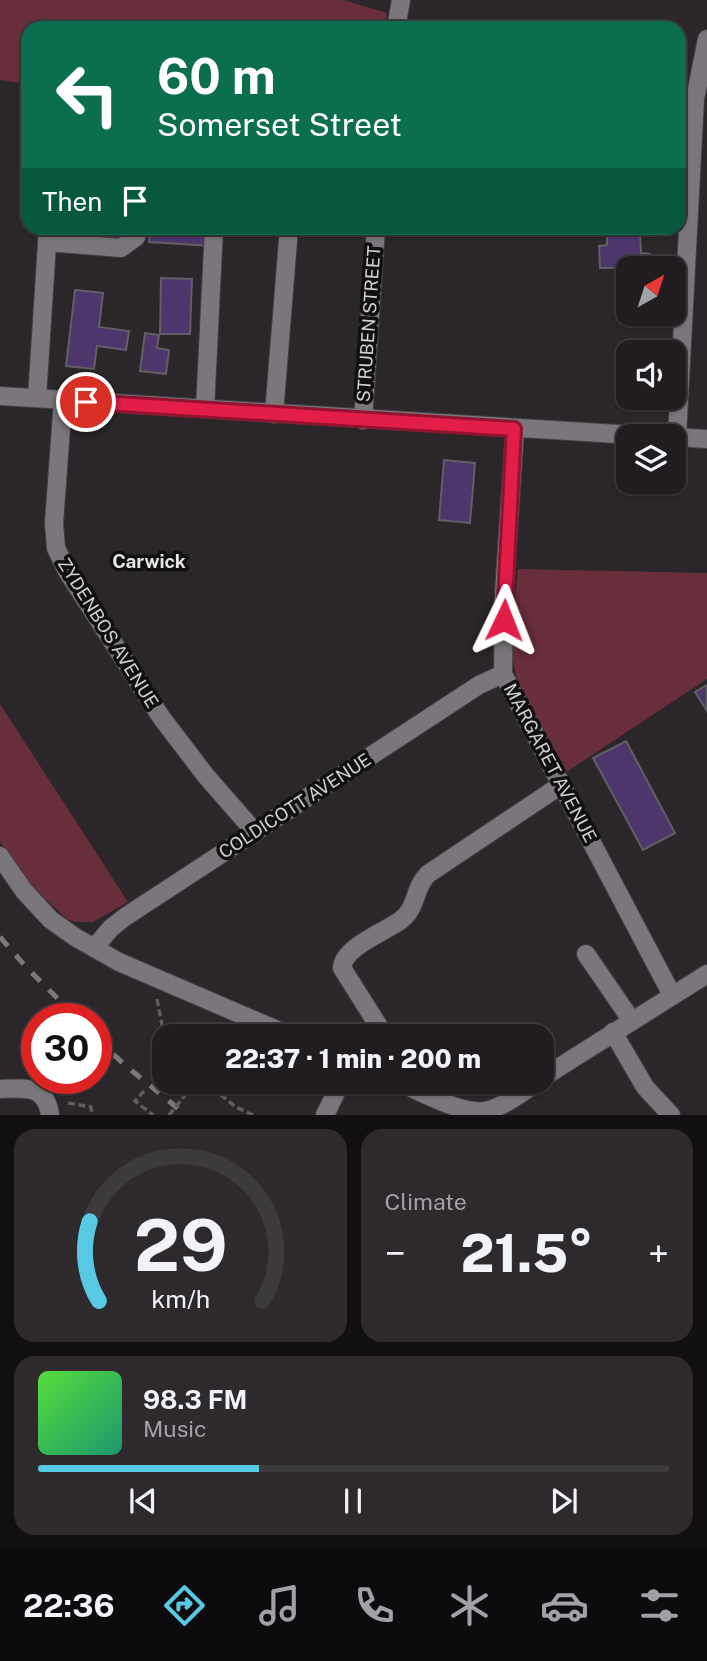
<!DOCTYPE html>
<meta charset="utf-8">
<style>
:root{--surface:#201c20;--page:#2d292d;--text:#f1f3f6;--muted:#a2a1a5;--line:#3d3a3e;--accent:#57c9e3}
body{margin:0;font-family:"Public Sans",sans-serif;background:var(--page);color:var(--text);height:100vh;display:flex;flex-direction:column;font-size:26px;white-space:nowrap}
*{box-sizing:border-box;margin:0}
p{font-size:23px;color:var(--muted)}
.icon{flex:none;width:38px;height:38px;fill:none;stroke:currentColor;stroke-width:2;stroke-linecap:round;stroke-linejoin:round}
.map{position:relative;height:1115px;overflow:hidden}
.panel{display:flex;flex-direction:column;gap:14px;padding:14px;background:#120f12;flex:1}
.panel>*{flex:none}
.banner{position:absolute;left:21px;top:21px;width:665px;height:214px;border-radius:21px;box-shadow:0 2px 5px #0004,0 0 0 2px var(--line);background:#0b6e4f;color:#fff;overflow:hidden}
.needle{width:46px;rotate:39deg}
.fabs{position:absolute;left:616px;top:256px;display:grid;gap:14px}
.fabs a{display:grid;place-items:center;width:70px;height:70px;border-radius:14px;background:var(--surface);box-shadow:0 2px 5px #0004,0 0 0 2px var(--line);font-size:35px}
.speed{position:absolute;left:21px;top:1003px;display:flex;gap:14px;font-size:35px;font-weight:700;text-align:center}
.speed>*{display:grid;place-content:center;width:91px;height:91px;border-radius:50%;background:var(--surface);box-shadow:0 2px 5px #0004,0 0 0 2px var(--line);line-height:1}
.speed .limit{border:10px solid #d22;background:#fff;color:#111}
.pin{position:absolute;display:grid;place-items:center;width:60px;height:60px;color:#fff;margin:-30px;border:4px solid #fff;border-radius:50%;box-shadow:0 2px 7px #0007}
.me{position:absolute;width:77px;margin:-38px;rotate:2deg;stroke-linejoin:round;filter:drop-shadow(0 0 5px #0008)}
.turn{display:flex;align-items:center;gap:24px;height:147px;padding:0 21px;font-size:32px}
.turn .icon{width:91px;height:91px;stroke-width:2.5}
.turn b{display:block;font-size:49px;line-height:60px}
.then{display:flex;align-items:center;height:66px;padding:0 21px;background:#0003;gap:14px;font-size:26px}
.big{font-size:52px;font-weight:800;line-height:1.1}
.panel .widget{flex:1;display:flex;flex-direction:column;justify-content:center;gap:10px;min-width:0;padding:0 24px;border-radius:21px;background:var(--page)}
.panel .dial{align-items:center;gap:0}
.dial svg{height:182px;overflow:visible;fill:none;stroke:var(--line);stroke-width:7;stroke-linecap:round;text-anchor:middle}
.dial text{fill:var(--text);stroke:none}
.song{display:flex;align-items:center;gap:21px}
.cover{width:84px;height:84px;border-radius:10px;background:linear-gradient(135deg,hsl(110 70% 55%),hsl(160 70% 35%))}
.played{height:7px;border-radius:4px;background:linear-gradient(90deg,var(--accent) 35%,var(--line) 35%)}
.keys{display:flex;justify-content:space-around;direction:ltr}
.heat{display:flex;justify-content:space-between;align-items:center;font-size:38px;direction:ltr}
.panel .tiles{flex:1;display:grid;gap:14px;grid-template-columns:1fr 1fr}
.widget:last-child{grid-column:span 2}
.trip{position:absolute;left:152px;top:1024px;width:402px;height:70px;border-radius:21px;background:var(--surface);box-shadow:0 2px 5px #0004,0 0 0 2px var(--line);font-weight:800;line-height:70px;text-align:center}
.tabs{display:flex;height:112px;justify-content:space-around;align-items:center;background:#0d0b0d;color:var(--muted)}
.tabs .icon{width:49px;height:49px}
.tabs .current{color:var(--accent)}
.tabs b{font-size:32px;color:var(--text)}
.map>svg:first-child{display:block}
.green{fill:#682e3b}
.building{fill:#4e366d;stroke:#615f64;stroke-width:2}
.lines{fill:none;stroke-linecap:round;stroke-linejoin:round}
.minor-casing{stroke:#444144;stroke-width:20}
.path{stroke:#5f5b5f;stroke-width:3.5;stroke-dasharray:7 3.5;stroke-linecap:butt}
.minor{stroke:#7a767b;stroke-width:18}
.rail{stroke:#7b787b;stroke-width:5;stroke-dasharray:12 12;stroke-linecap:butt}
.path-bridge{stroke:#5f5b5f;stroke-width:3.5;stroke-dasharray:7 3.5;stroke-linecap:butt}
.route-casing{stroke:#92132f;stroke-width:18}
.route{stroke:#e11d48;stroke-width:12}
.labels{text-anchor:middle;stroke-width:7;stroke-linejoin:round;paint-order:stroke}
.street-label{font-size:18px;fill:#d3d0d3;stroke:#111011}
.neighbourhood-label{font-size:19px;font-weight:bold;fill:#e7e3e8;stroke:#111011}
</style>
<div class="map">
<svg width="707" height="1115" viewBox="0 0 707 1115">
<rect width="100%" height="100%" fill="#2a262a"/>
<g class="green">
<path d="M0 0H343L387 13 385 28H28V84L0 80Z"/>
<path d="M518 569 707 573V679L565 773C550 743 523 703 515 671 507 639 515 602 518 569Z"/>
<path d="M0 704 128 902 93 922H76L67 919 26 881 0 842Z"/>
</g>
<g class="building">
<path d="M69 228H125L123 240 68 233Z"/>
<path d="M150 228H212L211 246 149 242Z"/>
<path d="M607 228H646L645 233H640L641 253 650 254 649 268H600L599 246 607 245Z"/>
<path d="M161 278 192 279 190 334H160Z"/>
<path d="M75 290 103 293 99 327 129 331 126 350 97 346 94 369 66 366Z"/>
<path d="M145 333 159 335 157 348 169 350 166 374 140 371Z"/>
<path d="M444 460 475 463 470 523 439 520Z"/>
<path d="M707 685V711L695 692Z"/>
<path d="M626 741 675 833 643 850 593 758Z"/>
</g>
<g class="lines">
<g class="minor-casing">
<g id="minor">
<path d="M396 28 401 0"/>
<path d="M47 242 121 248 136 237 139 228"/>
<path d="M0 396 650 436"/>
<path d="M37 398 48 228"/>
<path d="M63 400 54 523 56 548 67 571 161 717 206 776 255 832"/>
<path d="M205 409 214 228"/>
<path d="M274 414 289 228"/>
<path d="M363 420 376 228"/>
<path d="M515 429 504 593 503 674 672 995"/>
<path d="M674 437 707 439"/>
<path d="M677 437 695 99 707 39"/>
<path d="M0 856 24 891 51 920 75 937 119 962 291 1036"/>
<path d="M94 948 111 928 125 917 479 685 503 674"/>
<path d="M586 954 632 1021"/>
<path d="M613 1032 645 1087 671 1115"/>
<path d="M377 1036 378 1025 342 968C343 947 385 932 401 920 418 907 413 889 428 874L561 785"/>
<path d="M542 1078 707 974"/>
<path d="M398 1082C420 1091 462 1115 485 1111 504 1107 522 1092 538 1082"/>
<path d="M0 1089C25 1088 46 1085 50 1115"/>
<path d="M325 1115 341 1082"/>
</g>
</g>
<g class="path">
<path d="M157 999 162 1025 159 1046 164 1050"/>
<path d="M204 1082 236 1107 253 1115"/>
<path d="M144 1091 135 1101 153 1115"/>
<path d="M68 1103 91 1107 92 1115"/>
</g>
<use href="#minor" class="minor"/>
<g class="rail">
<path d="M0 937 26 967 77 1018"/>
<path d="M96 1038 126 1066 186 1115"/>
</g>
<path class="path-bridge" d="M169 1115 196 1082"/>
</g>
<g class="lines">
<g class="route-casing">
<path id="route" d="M86 402 514 429 504 620"/>
</g>
<use href="#route" class="route"/>
</g>
<g class="labels">
<g class="street-label">
<text transform="translate(369 324) rotate(-86)" y="6">STRUBEN STREET</text>
<text transform="translate(108 633) rotate(58)" y="6">ZYDENBOS AVENUE</text>
<text transform="translate(550 763) rotate(62)" y="6">MARGARET AVENUE</text>
<text transform="translate(295 806) rotate(-33)" y="6">COLDICOTT AVENUE</text>
</g>
<g class="neighbourhood-label">
<text x="149" y="568">Carwick</text>
</g>
</g>
</svg>
<div class="fabs">
<a><svg class="needle" viewBox="-14 -14 28 28"><path d="M0-13l5 13h-10z" fill="#e53935"/><path d="M0 13l5-13h-10z" fill="#a2a1a5"/></svg></a>
<a><svg class="icon" aria-label="sound" viewBox="0 0 24 24"><path d="M4 9h4l5-4v14l-5-4H4zM17 9q2 3 0 6"/></svg></a>
<a><svg class="icon" aria-label="layers" viewBox="0 0 24 24"><path d="M12 4l9 5-9 5-9-5zM3 14l9 5 9-5"/></svg></a>
</div>
<div class="speed"><div class="limit">30</div></div>
<div class="pin" style="left:86px;top:402px;background:#d93025"><svg class="icon" aria-label="arrive" viewBox="0 0 24 24"><path d="M6 21V4h12l-3 4 3 4H6"/></svg></div>
<svg class="me" style="left:504px;top:620px" viewBox="-20 -20 40 40"><path d="M0-17L14 15 0 8-14 15z" fill="#e11d48" stroke="#fff" stroke-width="4"/></svg>
<div class="trip">22:37 · 1 min · 200 m</div>
<div class="banner">
<div class="turn"><svg class="icon" aria-label="left" viewBox="0 0 24 24"><path d="M17 20v-9H6M10 6l-5 5 5 5"/></svg><div><b>60 m</b>Somerset Street</div></div>
<div class="then">Then<svg class="icon" aria-label="arrive" viewBox="0 0 24 24"><path d="M6 21V4h12l-3 4 3 4H6"/></svg></div>
</div>
</div>
<section class="panel">
<div class="tiles">
<div class="widget dial"><svg viewBox="0 0 100 80">
<path d="M14 69A42 42 0 1 1 86 69"/>
<path d="M14 69A42 42 0 0 1 10 34" stroke="#57c9e3"/>
<text x="50" y="56" font-size="32" font-weight="700">29</text>
<text x="50" y="72" font-size="11">km/h</text>
</svg></div>
<div class="widget"><p>Climate</p>
<div class="heat"><a>−</a><b class="big">21.5°</b><a>+</a></div>
</div>
<div class="widget">
<div class="song"><i class="cover"></i><div><b>98.3 FM</b><p>Music</p></div></div>
<div class="played"></div>
<div class="keys"><svg class="icon" aria-label="previous" viewBox="0 0 24 24"><path d="M18 5L8 12l10 7zM5 5v14"/></svg><svg class="icon" aria-label="pause" viewBox="0 0 24 24"><path d="M8 5v14M16 5v14"/></svg><svg class="icon" aria-label="next" viewBox="0 0 24 24"><path d="M6 5l10 7-10 7zM19 5v14"/></svg></div>
</div>
</div>
</section>
<nav class="tabs">
<b>22:36</b>
<svg class="icon current" aria-label="directions" viewBox="0 0 24 24"><path d="M12 3l9 9-9 9-9-9zM9 14v-3h6M13 9l2 2-2 2"/></svg>
<svg class="icon" aria-label="music" viewBox="0 0 24 24"><path d="M9 18V5l10-2v13"/><circle cx="6" cy="18" r="3"/><circle cx="16" cy="16" r="3"/></svg>
<svg class="icon" aria-label="phone" viewBox="0 0 24 24"><path d="M5 4h4l2 5-3 2q2 4 5 5l2-3 5 2v4C11 20 4 13 5 4z"/></svg>
<svg class="icon" aria-label="climate" viewBox="0 0 24 24"><path d="M12 3v18M4 7l16 10M4 17L20 7"/></svg>
<svg class="icon" aria-label="car" viewBox="0 0 24 24"><path d="M5 17H2v-5l4-1 3-4h7l3 4 3 1v5h-3M9 17h6M6 11h13"/><circle cx="7" cy="17" r="2"/><circle cx="17" cy="17" r="2"/></svg>
<svg class="icon" aria-label="filters" viewBox="0 0 24 24"><path d="M4 7h16M4 17h16"/><circle cx="9" cy="7" r="2"/><circle cx="15" cy="17" r="2"/></svg>
</nav>
